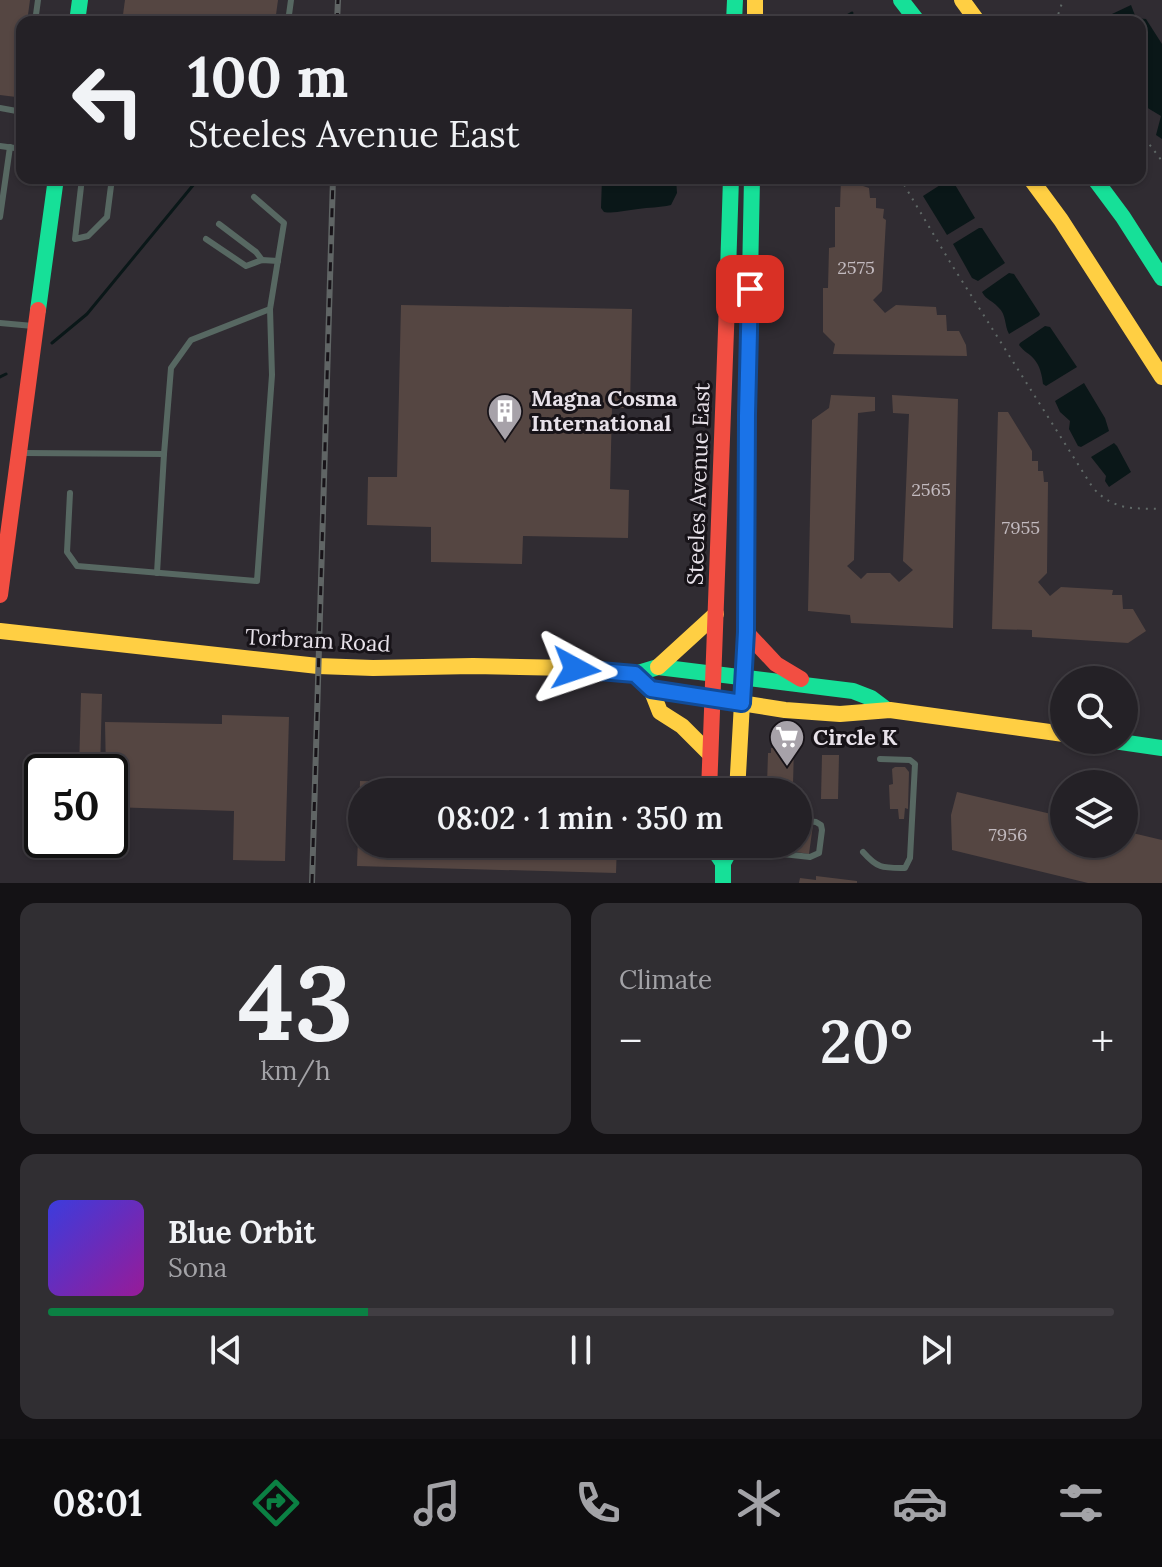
<!DOCTYPE html>
<meta charset="utf-8">
<style>
:root{--surface:#242126;--page:#302e32;--text:#f1f3f6;--muted:#a3a3a7;--line:#413e43;--accent:#0b8043}
body{margin:0;font-family:Lora,serif;background:var(--page);color:var(--text);height:100vh;display:flex;flex-direction:column;font-size:30px;white-space:nowrap}
*{box-sizing:border-box;margin:0}
p{font-size:26px;color:var(--muted)}
.icon{flex:none;width:44px;height:44px;fill:none;stroke:currentColor;stroke-width:2;stroke-linecap:round;stroke-linejoin:round}
.map{position:relative;height:883px;overflow:hidden}
.side{display:flex;flex-direction:column;gap:20px;padding:20px;background:#141215;flex:1}
.side>*{flex:none}
.guide{position:absolute;left:16px;top:16px;width:1130px;height:168px;border-radius:16px;box-shadow:0 2px 6px #0004,0 0 0 2px var(--line);background:#242126;color:var(--text);overflow:hidden}
.tools{position:absolute;left:1050px;top:666px;display:grid;gap:16px}
.tools a{display:grid;place-items:center;width:88px;height:88px;border-radius:50%;background:var(--surface);box-shadow:0 2px 6px #0004,0 0 0 2px var(--line);font-size:40px}
.speed{position:absolute;left:24px;top:754px;display:flex;gap:16px;font-size:40px;font-weight:700;text-align:center}
.speed>*{display:grid;place-content:center;width:104px;height:104px;border-radius:50%;background:var(--surface);box-shadow:0 2px 6px #0004,0 0 0 2px var(--line);line-height:1}
.speed .limit{border:4px solid #111;border-radius:12px;background:#fff;color:#111}
.pin{position:absolute;display:grid;place-items:center;width:68px;height:68px;color:#fff;margin:-34px;border-radius:16px;box-shadow:0 4px 12px #0006}
.me{position:absolute;width:88px;margin:-44px;rotate:95deg;stroke-linejoin:round;filter:drop-shadow(0 0 6px #0008)}
.turn{display:flex;align-items:center;gap:28px;height:168px;padding:0 40px;font-size:36px}
.turn .icon{width:104px;height:104px;stroke-width:2.5}
.turn b{display:block;font-size:56px;line-height:68px}
.big{font-size:60px;font-weight:600;line-height:1.1}
.side .widget{flex:1;display:flex;flex-direction:column;justify-content:center;gap:12px;min-width:0;padding:0 28px;border-radius:16px;background:var(--page)}
.side .dial{align-items:center;gap:0}
.dial b{font-size:104px;line-height:1}
.song{display:flex;align-items:center;gap:24px}
.cover{width:96px;height:96px;border-radius:12px;background:linear-gradient(135deg,hsl(240 70% 55%),hsl(300 70% 35%))}
.played{height:8px;border-radius:4px;background:linear-gradient(90deg,var(--accent) 30%,var(--line) 30%)}
.keys{display:flex;justify-content:space-around;direction:ltr}
.heat{display:flex;justify-content:space-between;align-items:center;font-size:44px;direction:ltr}
.side .tiles{flex:1;display:grid;gap:20px;grid-template-columns:1fr 1fr}
.widget:last-child{grid-column:span 2}
.trip{position:absolute;left:348px;top:778px;width:464px;height:80px;border-radius:40px;background:var(--surface);box-shadow:0 2px 6px #0004,0 0 0 2px var(--line);font-weight:600;line-height:80px;text-align:center}
.dock{display:flex;height:128px;justify-content:space-around;align-items:center;background:#0e0d0f;color:var(--muted)}
.dock .icon{width:56px;height:56px}
.dock .active{color:var(--accent)}
.dock b{font-size:36px;color:var(--text)}
.map>svg:first-child{display:block}
.water{fill:#0a1718}
.lines{fill:none;stroke-linecap:round;stroke-linejoin:round}
.stream{stroke:#0a1718;stroke-width:3}
.building{fill:#554642}
.path{stroke:#606967;stroke-width:2;stroke-dasharray:2 6;stroke-linecap:butt}
.lane{stroke:#576862;stroke-width:6}
.fast{stroke:#16e098;stroke-width:16}
.slow{stroke:#ffcf43;stroke-width:16}
.jam{stroke:#f24e42;stroke-width:16}
.rail-casing{stroke:#606565;stroke-width:6}
.rail{stroke:#171318;stroke-width:3;stroke-dasharray:9;stroke-linecap:butt}
.route-casing{stroke:#114b97;stroke-width:20}
.route{stroke:#1a73e8;stroke-width:14}
.labels{text-anchor:middle;stroke-width:6;stroke-linejoin:round;paint-order:stroke}
.number-label{font-size:18px;fill:#c2babf}
.poi-label{font-size:22px;font-weight:bold;fill:#e7e1e9;stroke:#171318;text-anchor:start}
.street-label{font-size:22px;fill:#e7e1e9;stroke:#171318}
</style>
<div class="map">
<svg width="1162" height="883" viewBox="0 0 1162 883">
<rect width="100%" height="100%" fill="#302c32"/>
<g class="water">
<path d="M1131 5 1136 18 1146 19 1162 44V139L1156 135 1161 116 1146 107H1140V22H1095Z"/>
<path d="M602 178H676L677 193 671 205C659 208 649 207 638 209 626 210 615 214 604 212L601 208Z"/>
<path d="M951 178 975 218 947 235 923 196Z"/>
<path d="M979 228H982L1005 263 978 281 972 278 953 244Z"/>
<path d="M1009 273 1014 274 1040 314 1039 316 1009 334C1004 325 1007 315 998 307 992 300 987 301 982 292Z"/>
<path d="M1045 326 1050 327 1077 367 1046 386 1043 384C1042 375 1040 366 1034 359 1029 353 1024 352 1019 345L1020 343Z"/>
<path d="M1084 383 1105 418 1109 431 1081 447 1078 446 1069 429 1070 421 1060 412 1055 401Z"/>
<path d="M1114 443 1117 446 1131 472 1109 487 1105 481 1106 476 1091 457Z"/>
</g>
<g class="lines">
<g class="stream">
<path d="M836 22 852 13"/>
<path d="M52 343 87 314 199 178"/>
<path d="M0 377 6 374"/>
<path d="M690 784V792"/>
</g>
</g>
<g class="building">
<path d="M0 0H30L27 22H22V54L16 97 0 95Z"/>
<path d="M125 0H278L275 22H122Z"/>
<path d="M841 178H863V186L869 188 870 198H876V208L884 209 883 218 886 220 882 291 873 300 885 313 896 305 936 307 937 315H946L947 331H959L966 345 967 356 833 354 835 344 823 332V288H828L829 248 835 247V207H840Z"/>
<path d="M401 305 632 309 630 408H612L610 489 629 490 628 538 523 536 522 564 431 562V527L367 525 368 477H397Z"/>
<path d="M831 395 875 397V411L858 413 854 560 847 566 861 579 867 573H890L899 582 913 570 903 561 909 414 893 413 892 395 958 399 953 628 851 623 850 615 808 611 812 420 829 408Z"/>
<path d="M998 412H1008L1032 451V461H1038V471H1043L1044 482H1048L1047 573 1038 582 1050 596 1061 587 1113 590 1112 595H1122L1123 609H1133L1146 631 1128 643 1032 637V630L992 629Z"/>
<path d="M81 693 102 694 100 772H79Z"/>
<path d="M222 715 289 717 285 861 233 860 234 811 110 807V772H106L105 722 222 724Z"/>
<path d="M776 746H794L793 785H767L768 753H771V748H776Z"/>
<path d="M822 755H839L838 799H821Z"/>
<path d="M895 767H905L909 772 908 809 905 808 904 819H899L898 809H890L889 785 893 784 892 769Z"/>
<path d="M360 781 420 783V792H362V844H617L616 873 357 866Z"/>
<path d="M560 782 619 783V792H560Z"/>
<path d="M460 783 522 784V792H459Z"/>
<path d="M957 792 1064 817V844H1124V831L1162 840V883H1088L952 850 951 815Z"/>
<path d="M798 822 813 825 809 854 790 851 791 844H798Z"/>
<path d="M25 825H42V840H91L90 846 25 844Z"/>
<path d="M816 876 857 881V883H799L800 878 816 880Z"/>
</g>
<g class="lines">
<g class="path">
<path d="M1059 22 1058 15 1063 0"/>
<path d="M1140 132 1162 161"/>
<path d="M900 178 950 262 1093 488C1115 511 1132 508 1162 509"/>
</g>
<g class="lane">
<path d="M35 22 38 0"/>
<path d="M288 22 291 0"/>
<path d="M0 108 22 112"/>
<path d="M0 146 22 149"/>
<path d="M82 178 75 239 88 236 107 217 112 178"/>
<path d="M0 217 10 147"/>
<path d="M219 224 256 252 262 260"/>
<path d="M206 239 246 266 262 260 278 261"/>
<path d="M0 323 33 326"/>
<path d="M23 453 164 454 171 368 191 340 270 309 284 223 254 197"/>
<path d="M70 493 67 552 77 566 257 581 272 375 270 309"/>
<path d="M157 573 164 454"/>
<path d="M771 848 774 853 810 857 819 853 822 830 821 825 816 822 798 820"/>
<path d="M863 852C878 869 883 868 905 868L910 858 915 764 910 760 880 759"/>
</g>
<g class="fast">
<path d="M901 0 918 22"/>
<path d="M77 22 80 0"/>
<path d="M734 22 735 0"/>
<path d="M1094 178 1123 217 1162 278"/>
<path d="M727 303 731 178"/>
<path d="M38 310 56 178"/>
<path d="M747 430 752 178"/>
<path d="M569 668 635 674 658 667 853 691 871 698 887 710"/>
<path d="M1107 740 1162 748"/>
<path d="M710 844 723 863"/>
<path d="M723 883V863L733 844"/>
</g>
<g class="slow">
<path d="M755 0V22"/>
<path d="M962 0 978 22"/>
<path d="M1030 178 1061 220 1162 377"/>
<path d="M0 631 318 666 373 668 473 666 569 668"/>
<path d="M658 667 716 614"/>
<path d="M635 674 651 689 785 710 840 714 890 710 1064 734"/>
<path d="M651 689 660 712 682 726 710 754"/>
<path d="M737 792 746 632 747 430"/>
</g>
<g class="jam">
<path d="M0 595 38 310"/>
<path d="M746 632 776 664 801 679"/>
<path d="M709 792 727 303"/>
</g>
<g class="rail-casing">
<g id="rail">
<path d="M337 22 338 0"/>
<path d="M312 883 333 178"/>
</g>
</g>
<use href="#rail" class="rail"/>
</g>
<g class="lines">
<g class="route-casing">
<path id="route" d="M576 669 635 674 651 689 742 703 746 632 747 415 750 289"/>
</g>
<use href="#route" class="route"/>
</g>
<defs>
<g id="building-pin" transform="scale(1.8)"><path d="M0 17L-7.5 6A9.5 9.5 0 1 1 7.5 6Z" fill="#a7a2a9" stroke="#171318"/><path d="M-4-6H4V6H1V3H-1V6H-4ZM-2.5-4.3h1.7v1.8h-1.7ZM.8-4.3h1.7v1.8H.8ZM-2.5-1h1.7V.8h-1.7ZM.8-1h1.7V.8H.8Z" fill="#fff"/></g>
<g id="supermarket-pin" transform="scale(1.8)"><path d="M0 17L-7.5 6A9.5 9.5 0 1 1 7.5 6Z" fill="#a7a2a9" stroke="#171318"/><path d="M-6-5.5h2.5l.6 2H6L4.5 2H-2.5L-4.4-4H-6ZM-1.5 3.2a1.3 1.3 0 1 0 .1 0ZM3 3.2a1.3 1.3 0 1 0 .1 0Z" fill="#fff"/></g>
</defs>
<g fill-rule="evenodd">
<use href="#building-pin" x="505" y="411"/>
<use href="#supermarket-pin" x="787" y="737"/>
</g>
<g class="labels">
<g class="number-label">
<text x="856" y="274">2575</text>
<text x="931" y="496">2565</text>
<text x="1021" y="534">7955</text>
<text x="1008" y="841">7956</text>
</g>
<g class="poi-label">
<text x="531" y="406">Magna Cosma<tspan x="531" dy="25">International</tspan></text>
<text x="813" y="745">Circle K</text>
</g>
<g class="street-label">
<text transform="translate(698 484) rotate(-88)" y="8">Steeles Avenue East</text>
<text transform="translate(318 640) rotate(3)" y="8">Torbram Road</text>
</g>
</g>
</svg>
<div class="tools">
<a><svg class="icon" aria-label="search" viewBox="0 0 24 24"><circle cx="10" cy="10" r="6"/><path d="M15 15l6 6"/></svg></a>
<a><svg class="icon" aria-label="layers" viewBox="0 0 24 24"><path d="M12 4l9 5-9 5-9-5zM3 14l9 5 9-5"/></svg></a>
</div>
<div class="speed"><div class="limit">50</div></div>
<div class="pin" style="left:750px;top:289px;background:#d93025"><svg class="icon" aria-label="arrive" viewBox="0 0 24 24"><path d="M6 21V4h12l-3 4 3 4H6"/></svg></div>
<svg class="me" style="left:576px;top:669px" viewBox="-20 -20 40 40"><path d="M0-17L14 15 0 8-14 15z" fill="#1a73e8" stroke="#fff" stroke-width="4"/></svg>
<div class="trip">08:02 · 1 min · 350 m</div>
<div class="guide">
<div class="turn"><svg class="icon" aria-label="left" viewBox="0 0 24 24"><path d="M17 20v-9H6M10 6l-5 5 5 5"/></svg><div><b>100 m</b>Steeles Avenue East</div></div>
</div>
</div>
<section class="side">
<div class="tiles">
<div class="widget dial"><b>43</b><p>km/h</p></div>
<div class="widget"><p>Climate</p>
<div class="heat"><a>−</a><b class="big">20°</b><a>+</a></div>
</div>
<div class="widget">
<div class="song"><i class="cover"></i><div><b>Blue Orbit</b><p>Sona</p></div></div>
<div class="played"></div>
<div class="keys"><svg class="icon" aria-label="previous" viewBox="0 0 24 24"><path d="M18 5L8 12l10 7zM5 5v14"/></svg><svg class="icon" aria-label="pause" viewBox="0 0 24 24"><path d="M8 5v14M16 5v14"/></svg><svg class="icon" aria-label="next" viewBox="0 0 24 24"><path d="M6 5l10 7-10 7zM19 5v14"/></svg></div>
</div>
</div>
</section>
<nav class="dock">
<b>08:01</b>
<svg class="icon active" aria-label="directions" viewBox="0 0 24 24"><path d="M12 3l9 9-9 9-9-9zM9 14v-3h6M13 9l2 2-2 2"/></svg>
<svg class="icon" aria-label="music" viewBox="0 0 24 24"><path d="M9 18V5l10-2v13"/><circle cx="6" cy="18" r="3"/><circle cx="16" cy="16" r="3"/></svg>
<svg class="icon" aria-label="phone" viewBox="0 0 24 24"><path d="M5 4h4l2 5-3 2q2 4 5 5l2-3 5 2v4C11 20 4 13 5 4z"/></svg>
<svg class="icon" aria-label="climate" viewBox="0 0 24 24"><path d="M12 3v18M4 7l16 10M4 17L20 7"/></svg>
<svg class="icon" aria-label="car" viewBox="0 0 24 24"><path d="M5 17H2v-5l4-1 3-4h7l3 4 3 1v5h-3M9 17h6M6 11h13"/><circle cx="7" cy="17" r="2"/><circle cx="17" cy="17" r="2"/></svg>
<svg class="icon" aria-label="filters" viewBox="0 0 24 24"><path d="M4 7h16M4 17h16"/><circle cx="9" cy="7" r="2"/><circle cx="15" cy="17" r="2"/></svg>
</nav>
